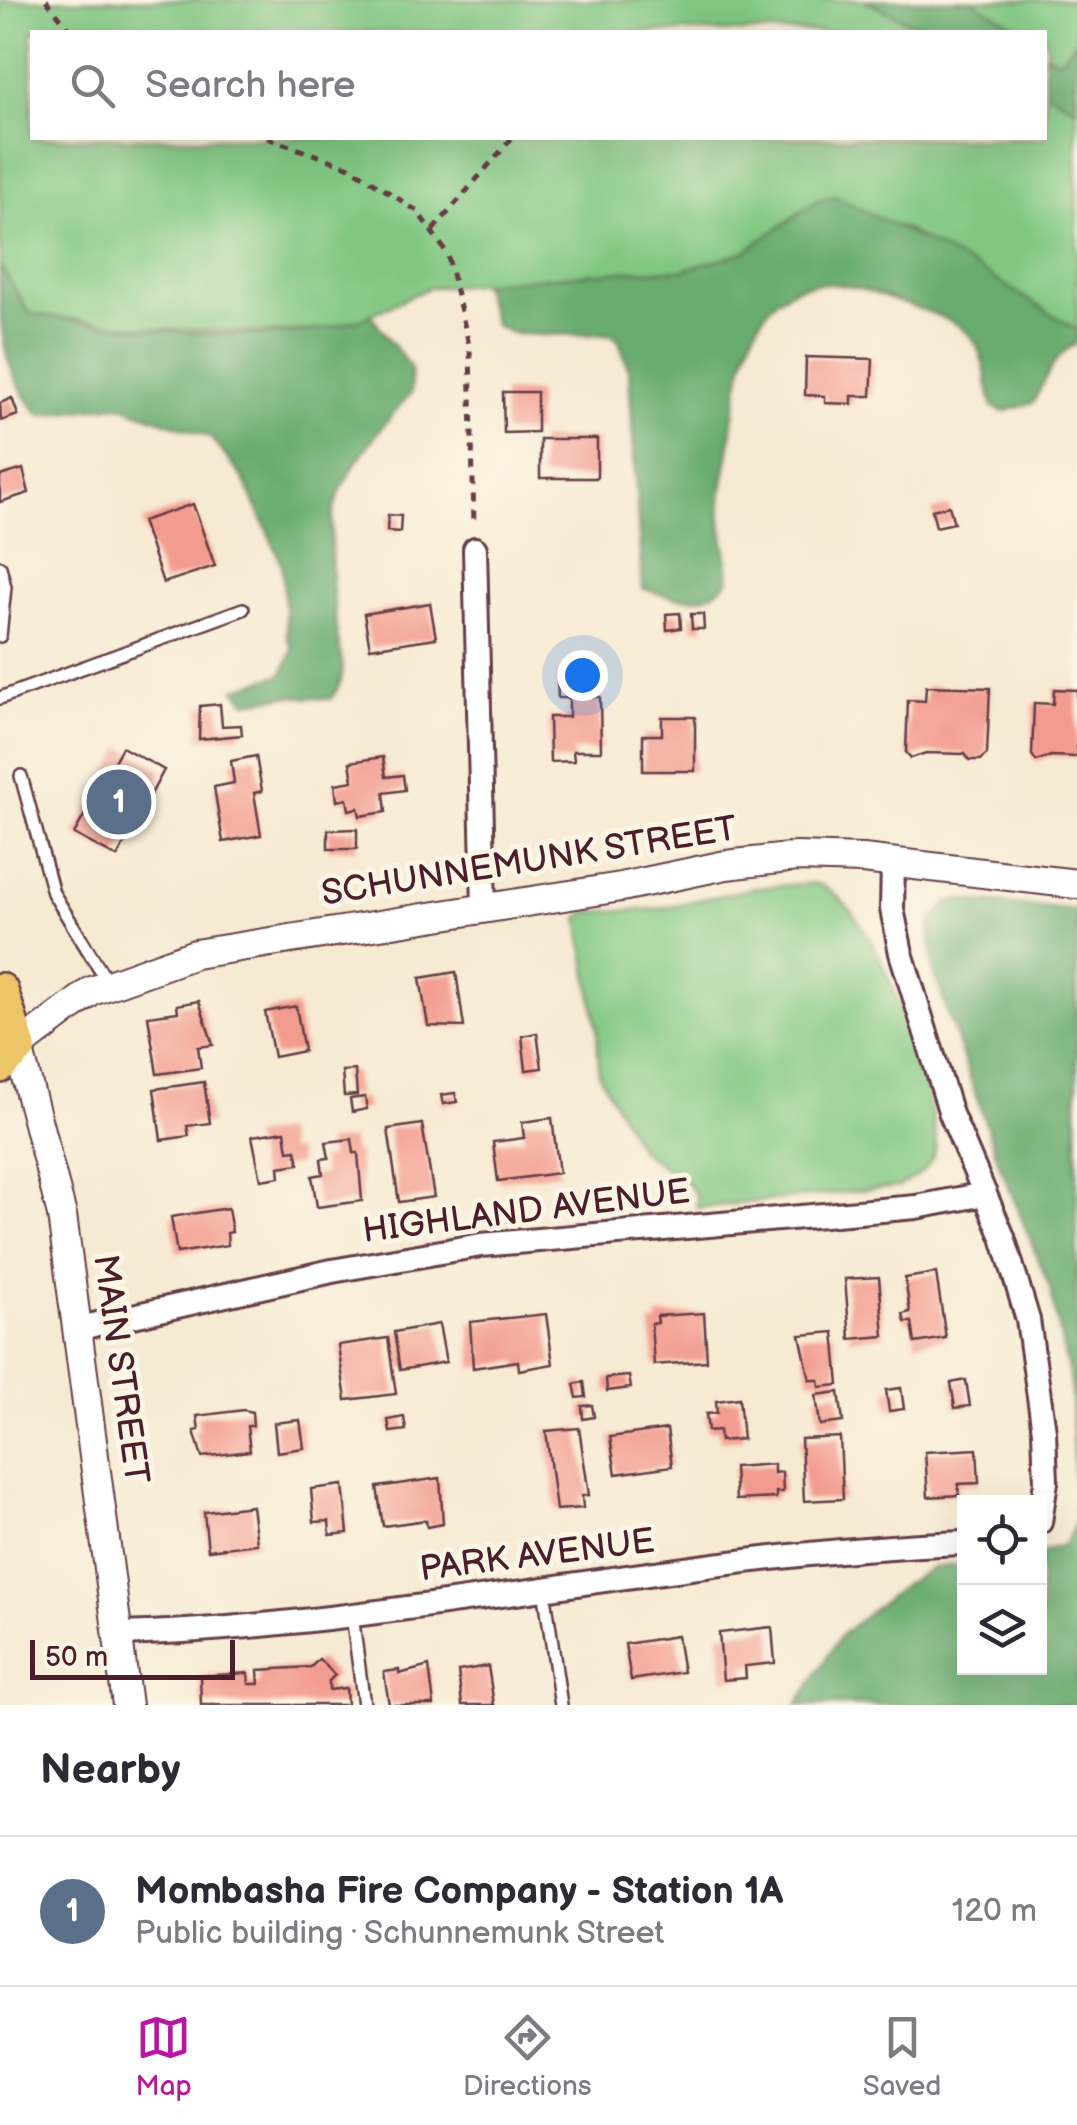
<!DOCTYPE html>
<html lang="en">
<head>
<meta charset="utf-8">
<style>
	body { margin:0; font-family:"Balsamiq Sans",sans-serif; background:#f2f2f3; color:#2b2b33 }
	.controls { position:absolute; right:30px; bottom:30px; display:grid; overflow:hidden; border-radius:0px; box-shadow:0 10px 40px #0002 }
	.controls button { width:90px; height:90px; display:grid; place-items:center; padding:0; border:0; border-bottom:2px solid #e1e1e2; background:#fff; color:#2b2b33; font:50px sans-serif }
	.scale { position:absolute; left:30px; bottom:25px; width:205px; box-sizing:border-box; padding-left:10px; border:5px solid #4a1f2b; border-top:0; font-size:28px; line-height:35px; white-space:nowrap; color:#4a1f2b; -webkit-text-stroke:8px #fcf5e5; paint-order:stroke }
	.you { position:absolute; left:582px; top:675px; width:35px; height:35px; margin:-25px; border:8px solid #fff; border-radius:50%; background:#1a73e8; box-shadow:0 0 0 15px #1a73e833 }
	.badge { display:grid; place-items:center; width:65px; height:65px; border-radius:50%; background:#b5179e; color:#fff; font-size:32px; font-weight:700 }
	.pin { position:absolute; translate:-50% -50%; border:5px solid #fff; box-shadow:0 2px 10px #0006 }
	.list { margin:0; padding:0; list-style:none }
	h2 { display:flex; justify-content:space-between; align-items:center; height:130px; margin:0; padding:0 40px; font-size:42px }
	h2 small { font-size:32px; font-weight:400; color:#7c7c81 }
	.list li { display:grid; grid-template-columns:65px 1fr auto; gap:30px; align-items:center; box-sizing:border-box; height:150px; padding:0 40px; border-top:2px solid #e1e1e2 }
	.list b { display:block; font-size:38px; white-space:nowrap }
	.list p { margin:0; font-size:32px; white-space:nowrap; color:#7c7c81 }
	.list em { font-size:32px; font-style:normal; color:#7c7c81 }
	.icon { flex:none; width:55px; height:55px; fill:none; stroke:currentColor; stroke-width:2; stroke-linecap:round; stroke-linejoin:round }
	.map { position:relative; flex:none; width:1077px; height:1705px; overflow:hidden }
	.search { position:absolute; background:#fff; box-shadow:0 10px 40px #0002; left:30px; right:30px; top:30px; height:110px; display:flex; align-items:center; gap:25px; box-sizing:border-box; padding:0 35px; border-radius:0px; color:#7c7c81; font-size:38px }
	.sheet { height:280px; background:#fff }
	nav { display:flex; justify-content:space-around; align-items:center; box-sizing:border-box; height:140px; border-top:2px solid #e1e1e2; background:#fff; font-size:28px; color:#7c7c81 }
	nav a { display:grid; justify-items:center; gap:5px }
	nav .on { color:#b5179e }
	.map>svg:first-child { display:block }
</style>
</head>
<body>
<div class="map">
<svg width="1077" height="1705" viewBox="0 0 1077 1705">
	<rect width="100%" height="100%" fill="#fcf5e5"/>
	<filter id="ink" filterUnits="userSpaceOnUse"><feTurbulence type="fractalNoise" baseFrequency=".01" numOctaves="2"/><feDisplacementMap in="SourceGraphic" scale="20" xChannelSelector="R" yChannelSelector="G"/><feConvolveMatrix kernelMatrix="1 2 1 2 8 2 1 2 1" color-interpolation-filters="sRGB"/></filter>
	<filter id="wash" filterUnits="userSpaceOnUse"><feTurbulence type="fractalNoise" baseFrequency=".0048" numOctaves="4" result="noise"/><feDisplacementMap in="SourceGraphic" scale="40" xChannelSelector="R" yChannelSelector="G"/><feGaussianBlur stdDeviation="2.25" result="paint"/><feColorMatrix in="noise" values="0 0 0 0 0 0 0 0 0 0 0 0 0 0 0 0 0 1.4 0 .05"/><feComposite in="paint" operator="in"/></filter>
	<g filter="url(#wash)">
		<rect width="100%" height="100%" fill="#f7ead3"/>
		<!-- green -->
		<g fill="#80c782" stroke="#657356" stroke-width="2.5">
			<polygon points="0,0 864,0 931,32 32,32 32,138 1044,138 1045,91 1077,109 1077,330 905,229 818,200 744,252 683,270 624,271 428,288 342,328 270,333 157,329 30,314 0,266"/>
			<polygon points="970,0 1077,0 1077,40 1060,60 1048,59 1044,32 1027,32"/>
			<path d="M 814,883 C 845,890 873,942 886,971 C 898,998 942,1126 935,1150 C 930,1171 915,1177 898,1187 L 696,1208 L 697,1197 L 689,1185 L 640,1150 L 599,1074 L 597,1029 L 579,919 L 586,912 L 657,909 L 755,888 Z"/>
		</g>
		<!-- forest -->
		<g fill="#68ac70" stroke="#59664e" stroke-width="2.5">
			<polygon points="864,0 970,0 1027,32 931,32"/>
			<polygon points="1077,40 1077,109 1045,91 1044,54 1060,60"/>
			<path d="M 836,196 L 979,269 L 1077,330 L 1077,344 C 1054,352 1044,383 1033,403 L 1003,412 L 993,407 C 987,388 986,366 978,348 C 965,317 915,309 887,298 C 761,248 743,337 731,438 C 728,464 718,495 721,521 C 723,542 730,559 728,581 C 707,607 671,599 642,588 L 629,371 L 619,341 L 611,334 L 541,335 L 512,333 L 495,325 L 481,283 L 624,271 L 683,270 L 744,252 L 818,200 Z"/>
			<path d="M 0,266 L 30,314 C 124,328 284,352 371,315 L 411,369 L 411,393 C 385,422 343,471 334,510 C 328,538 333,596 336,627 C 339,655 352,675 330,699 L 288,696 L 247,702 L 235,689 L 282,674 L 293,649 L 287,638 L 282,564 L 244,479 L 210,437 L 118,405 L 40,415 C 0,370 0,328 0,266 Z"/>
			<polygon points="959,900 1077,910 1077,1705 797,1705 841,1635 908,1582 933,1568 964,1564 964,1668 1040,1668 1040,1553 1065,1544 1076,1521 1071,1384 1059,1330 1050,1288 1001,1168 949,1017 933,968 930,924 947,903"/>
		</g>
		<g id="blocks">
			<!-- building -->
			<g fill="#f39b8f">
				<polygon points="806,357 873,359 871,396 852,396 852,404 825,403 825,396 805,395"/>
				<polygon points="503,392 537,392 537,432 504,433"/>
				<polygon points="12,398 18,415 1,421 0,403"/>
				<rect x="540" y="439" width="57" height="39"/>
				<polygon points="23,469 29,493 0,502 0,476"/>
				<polygon points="193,504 215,566 163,583 142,521"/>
				<polygon points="949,506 954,523 936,527 932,510"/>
				<polygon points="388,515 401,516 400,532 387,531"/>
				<polygon points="430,603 436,638 370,648 364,614"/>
				<polygon points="680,613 681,628 667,630 666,614"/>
				<polygon points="691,614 703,614 704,629 692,629"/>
				<polygon points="557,674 592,674 593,697 600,697 601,751 573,751 574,761 550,762 549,717 569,717 569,698 558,698"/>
				<polygon points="926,686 990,688 987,754 980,760 969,760 965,754 926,753 911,758 906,752 908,700 925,701"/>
				<polygon points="1054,689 1077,690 1077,757 1051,756 1036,761 1032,755 1034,703 1053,704"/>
				<polygon points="220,704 222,726 241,725 242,735 199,739 200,706"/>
				<polygon points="662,717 695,717 695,771 643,771 643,735 662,735"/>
				<polygon points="122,747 164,770 117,857 74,834"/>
				<polygon points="256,756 262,791 254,793 261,835 223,842 214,787 234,783 231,761"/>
				<polygon points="383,757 386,777 403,775 405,790 384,793 386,812 360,816 358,808 349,810 347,799 337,801 335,784 353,781 350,762"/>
				<polygon points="357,829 357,849 328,849 328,830"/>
				<polygon points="456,972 464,1027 428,1026 420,978"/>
				<polygon points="199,1001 213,1045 198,1047 201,1068 157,1074 148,1016 178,1012 177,1005"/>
				<polygon points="296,1006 304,1051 274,1057 265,1012"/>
				<polygon points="537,1033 542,1068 526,1070 522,1036"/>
				<polygon points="355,1070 357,1095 344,1096 342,1071"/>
				<polygon points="204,1082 210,1123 187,1126 189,1136 161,1140 154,1089"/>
				<polygon points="455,1093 457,1102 443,1104 441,1095"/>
				<polygon points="365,1097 367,1109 352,1112 350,1099"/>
				<polygon points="552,1118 559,1173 498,1181 493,1142 524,1138 522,1122"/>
				<polygon points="422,1124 434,1197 399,1202 388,1129"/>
				<polygon points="285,1131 288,1151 296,1150 299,1164 279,1167 280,1177 261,1180 252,1136"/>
				<polygon points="352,1139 354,1153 358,1153 362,1201 317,1207 312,1176 323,1174 321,1159 329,1158 326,1142"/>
				<polygon points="228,1208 232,1232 227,1233 228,1245 177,1253 171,1217"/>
				<polygon points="936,1273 946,1338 915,1343 912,1322 905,1322 903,1314 910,1312 905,1278"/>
				<polygon points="879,1277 884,1336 850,1339 845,1279"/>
				<polygon points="704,1313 707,1361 654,1365 651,1324 658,1323 657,1316"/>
				<polygon points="546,1314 553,1364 519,1370 518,1361 473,1368 470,1322"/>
				<polygon points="439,1324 446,1362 400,1370 394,1332"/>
				<polygon points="834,1332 839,1385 820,1387 819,1380 810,1380 800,1335"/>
				<polygon points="388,1338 396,1394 346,1400 338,1345"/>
				<polygon points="629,1376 631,1388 607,1391 606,1378"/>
				<polygon points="966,1380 970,1406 955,1408 951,1383"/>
				<polygon points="584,1382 586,1397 577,1398 574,1384"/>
				<polygon points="901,1388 904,1409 889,1411 886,1390"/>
				<polygon points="839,1392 843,1422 820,1425 816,1395"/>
				<polygon points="739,1398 743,1439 720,1441 719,1430 708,1431 706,1414 717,1413 716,1401"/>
				<polygon points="592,1405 594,1417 583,1419 582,1406"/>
				<polygon points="244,1410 252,1412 253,1426 247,1426 250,1451 202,1457 194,1431 199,1430 197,1416"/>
				<polygon points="404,1417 406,1430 390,1432 388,1420"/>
				<polygon points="300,1420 304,1448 277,1452 274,1423"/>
				<polygon points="579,1428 589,1495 582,1496 583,1508 556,1510 546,1431"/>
				<polygon points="667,1429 672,1466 616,1474 610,1437"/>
				<polygon points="840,1437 843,1499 804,1501 801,1439"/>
				<polygon points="977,1449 979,1483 958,1484 959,1495 928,1497 925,1452"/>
				<polygon points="774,1464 774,1473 782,1472 783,1492 776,1492 776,1498 736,1500 734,1467"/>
				<polygon points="440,1478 443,1524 427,1527 426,1520 383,1526 377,1487"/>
				<polygon points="343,1485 348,1533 330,1535 329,1521 314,1522 311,1489"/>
				<polygon points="252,1506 257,1544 208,1550 204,1512"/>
				<polygon points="772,1627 775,1663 745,1666 746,1678 723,1680 719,1633"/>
				<polygon points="677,1636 683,1672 631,1680 625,1644"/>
				<polygon points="319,1659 335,1675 329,1681 329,1690 346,1688 347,1705 201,1705 200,1676 248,1673 249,1684 259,1684 258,1670 311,1667"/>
				<polygon points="429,1666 434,1705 389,1705 384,1672 399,1670 399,1674"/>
				<polygon points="488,1666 494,1705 462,1705 458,1671"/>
			</g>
		</g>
	</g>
	<g filter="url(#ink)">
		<use href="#blocks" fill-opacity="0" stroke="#643d44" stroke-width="2.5"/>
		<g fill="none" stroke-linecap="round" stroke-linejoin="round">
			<!-- service casing -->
			<g stroke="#643d44" stroke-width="16">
				<g id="service">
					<polyline points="0,567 5,587 0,636"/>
					<polyline points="0,698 243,609"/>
					<polyline points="21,776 53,893 108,983"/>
					<polyline points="544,1589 561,1705"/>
					<polyline points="352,1615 364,1705"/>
				</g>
			</g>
			<!-- minor casing -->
			<g stroke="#643d44" stroke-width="28">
				<g id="minor">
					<polyline points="475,549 484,908"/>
					<polyline points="893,862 892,909 901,953 951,1114 1003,1237 1028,1320 1044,1431 1046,1482 1040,1522"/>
					<polyline points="80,1328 332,1271 481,1245 916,1207 985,1194"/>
					<path d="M 119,1634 C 402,1626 681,1553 964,1543"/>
				</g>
			</g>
			<!-- tertiary casing -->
			<g stroke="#643d44" stroke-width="32">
				<polyline id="tertiary" points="127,1705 62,1215 18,1047 92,991 195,954 621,887 726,865 797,857 863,859 1077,884"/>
			</g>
			<!-- primary casing -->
			<g stroke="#643d44" stroke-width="40">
				<polyline id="primary" points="0,991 18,1047 0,1065"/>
			</g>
			<!-- path -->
			<g stroke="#643d44" stroke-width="5" stroke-dasharray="8 8" stroke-linecap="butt">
				<polyline points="46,0 72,32"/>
				<polyline points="267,138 350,167 417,211 447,253 470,349 474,526"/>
				<polyline points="433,230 512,138"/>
			</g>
			<!-- service -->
			<use href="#service" stroke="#fff" stroke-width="11"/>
			<!-- minor -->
			<use href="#minor" stroke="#fff" stroke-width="22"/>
			<!-- tertiary -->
			<use href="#tertiary" stroke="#fff" stroke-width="28"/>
			<!-- primary -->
			<use href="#primary" stroke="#edc569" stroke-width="35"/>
		</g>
	</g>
	<g text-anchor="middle" stroke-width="10" stroke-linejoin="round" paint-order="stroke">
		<!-- street labels -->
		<g font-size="35" fill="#4a1f2b" stroke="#fcf5e5">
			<text transform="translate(529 860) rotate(-9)" y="12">SCHUNNEMUNK STREET</text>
			<text transform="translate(526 1210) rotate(-7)" y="12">HIGHLAND AVENUE</text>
			<text transform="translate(122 1369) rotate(82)" y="12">MAIN STREET</text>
			<text transform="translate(537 1554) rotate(-7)" y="12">PARK AVENUE</text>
		</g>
	</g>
</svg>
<div class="controls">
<button><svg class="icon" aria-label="locate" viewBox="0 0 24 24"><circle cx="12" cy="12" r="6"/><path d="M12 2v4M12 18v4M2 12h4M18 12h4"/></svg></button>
<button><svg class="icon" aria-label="layers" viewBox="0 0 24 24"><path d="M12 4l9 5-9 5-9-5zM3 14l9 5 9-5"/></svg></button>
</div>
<div class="scale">50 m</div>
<div class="you"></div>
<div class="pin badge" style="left:119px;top:802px;background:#5c6f8a">1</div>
<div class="search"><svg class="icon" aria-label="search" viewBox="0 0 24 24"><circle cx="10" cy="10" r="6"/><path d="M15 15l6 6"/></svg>Search here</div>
</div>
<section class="sheet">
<h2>Nearby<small></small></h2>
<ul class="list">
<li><span class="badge" style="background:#5c6f8a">1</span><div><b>Mombasha Fire Company - Station 1A</b><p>Public building · Schunnemunk Street</p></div><em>120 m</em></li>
</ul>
</section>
<nav>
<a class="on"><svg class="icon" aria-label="map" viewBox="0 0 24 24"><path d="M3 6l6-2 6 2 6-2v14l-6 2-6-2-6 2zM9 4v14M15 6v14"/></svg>Map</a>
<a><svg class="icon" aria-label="directions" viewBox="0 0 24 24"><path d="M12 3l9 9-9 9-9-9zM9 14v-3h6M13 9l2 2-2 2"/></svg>Directions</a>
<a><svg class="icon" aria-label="saved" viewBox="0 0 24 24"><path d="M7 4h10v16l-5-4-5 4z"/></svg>Saved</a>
</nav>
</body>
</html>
